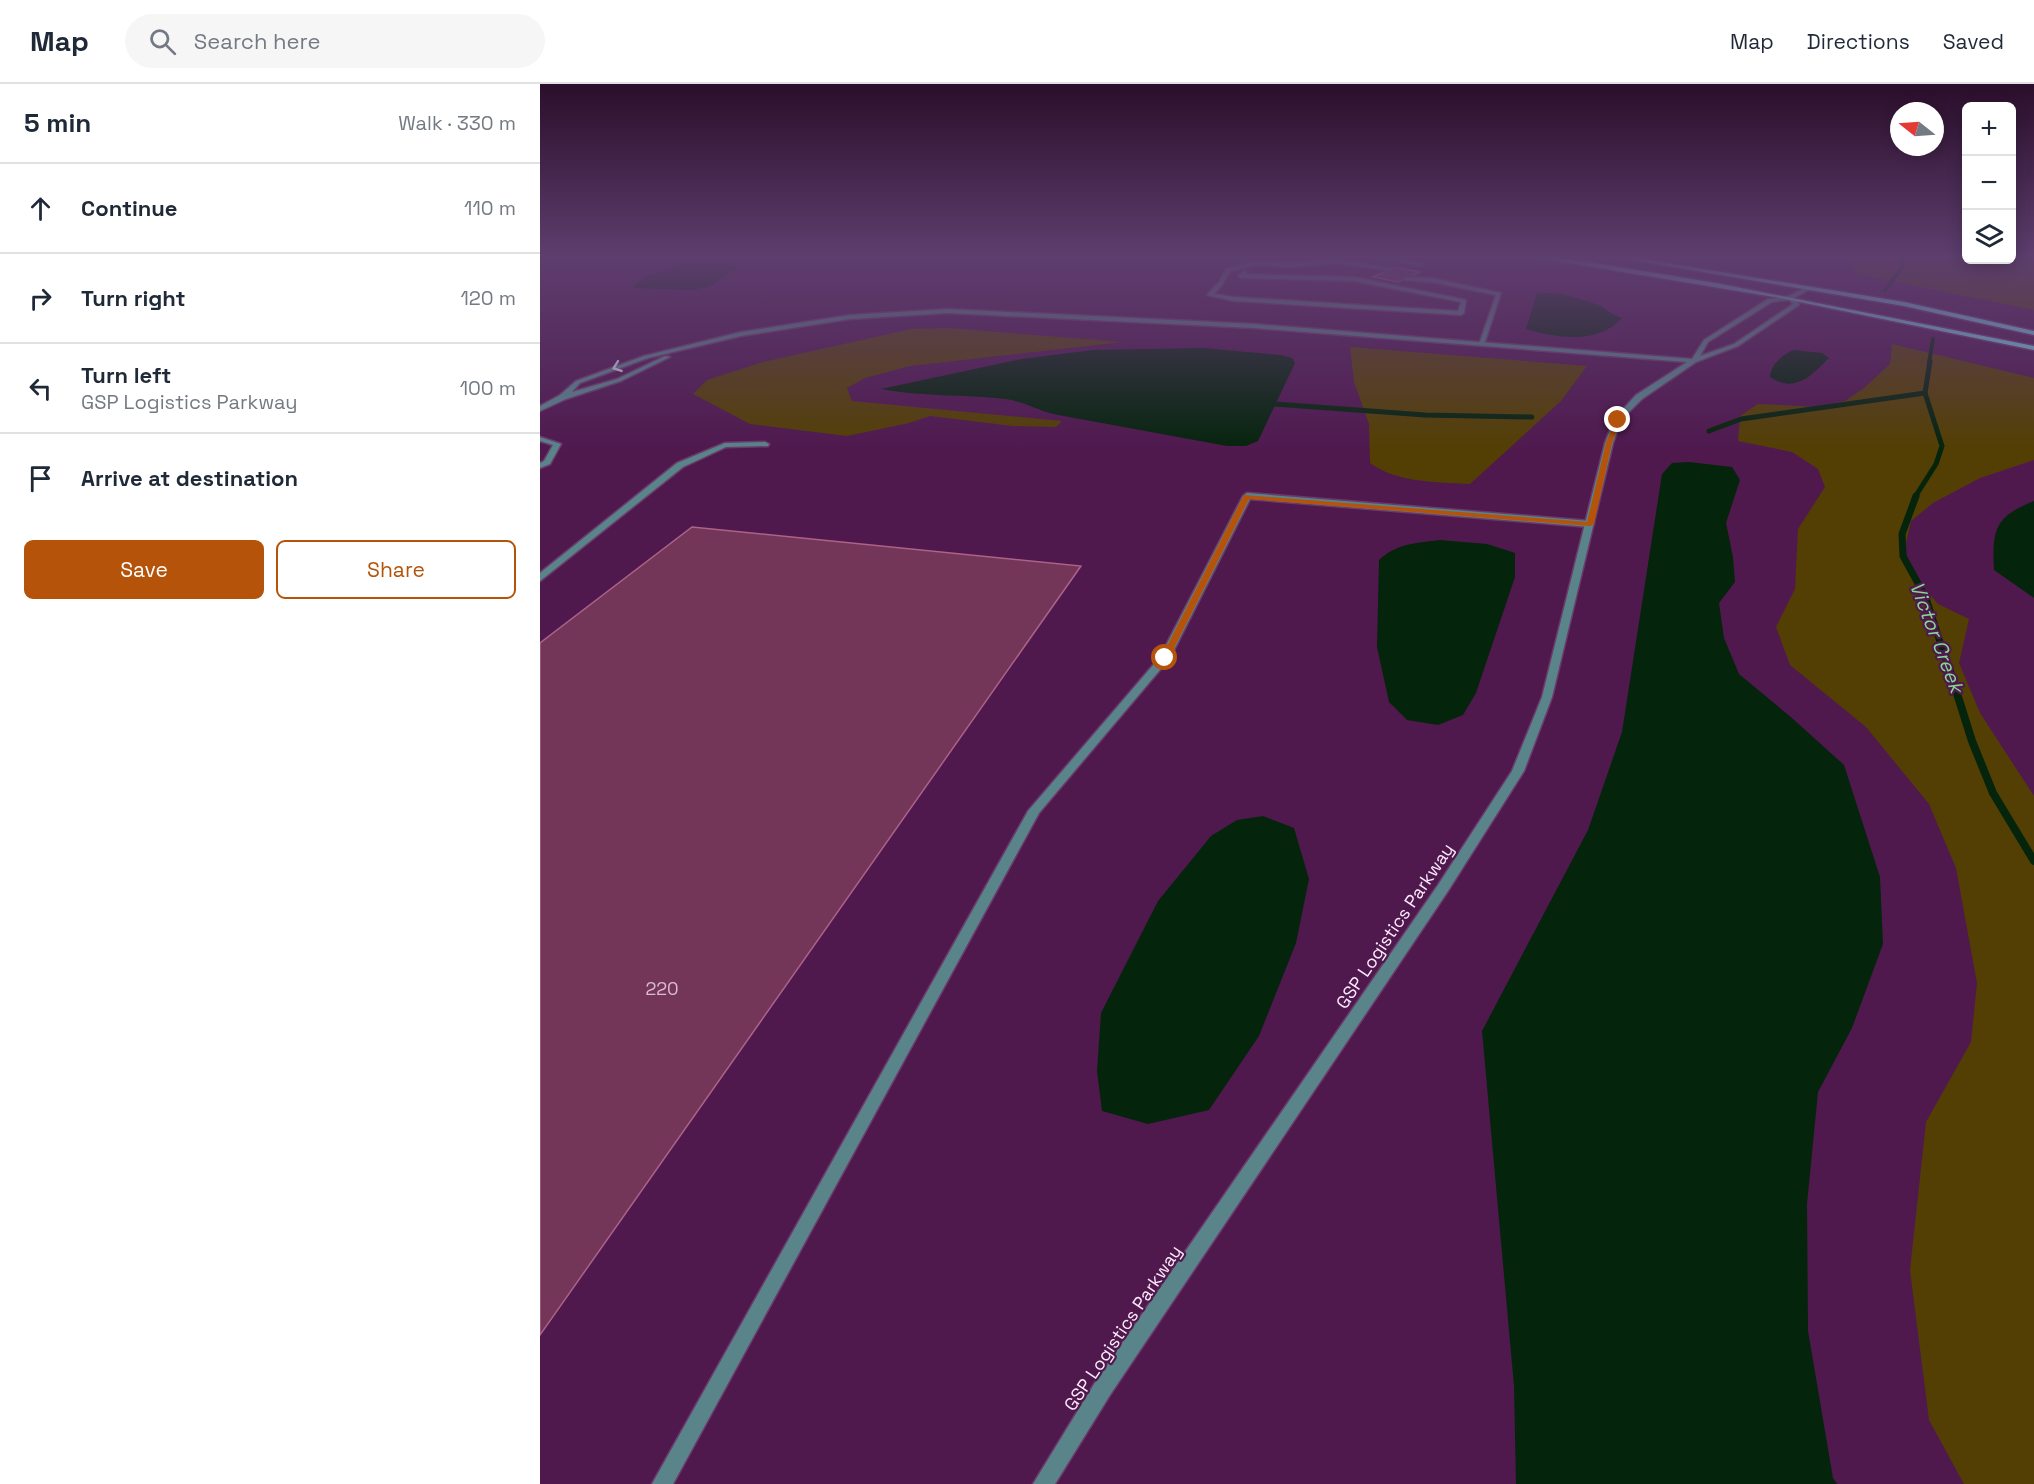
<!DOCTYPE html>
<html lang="en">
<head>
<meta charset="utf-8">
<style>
	body { margin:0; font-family:"Space Grotesk",sans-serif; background:#f6f6f7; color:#1f2937 }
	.controls { position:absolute; right:18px; top:18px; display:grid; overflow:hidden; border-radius:9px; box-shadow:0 3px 15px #0003 }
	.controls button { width:54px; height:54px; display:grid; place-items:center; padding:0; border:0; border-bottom:2px solid #e0e1e3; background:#fff; color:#1f2937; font:30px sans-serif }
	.compass { position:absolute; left:1350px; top:18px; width:54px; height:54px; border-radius:50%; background:#fff; box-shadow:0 3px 15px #0003; rotate:287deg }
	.stop { position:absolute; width:18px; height:18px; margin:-14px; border:4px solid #b45309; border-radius:50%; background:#fff }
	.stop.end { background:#b45309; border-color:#fff; box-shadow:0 2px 6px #0008 }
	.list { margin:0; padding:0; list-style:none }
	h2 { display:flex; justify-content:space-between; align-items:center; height:78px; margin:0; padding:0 24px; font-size:26px }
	h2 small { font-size:20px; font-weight:400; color:#747a83 }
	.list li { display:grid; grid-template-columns:39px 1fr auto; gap:18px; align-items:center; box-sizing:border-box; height:90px; padding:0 24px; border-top:2px solid #e0e1e3 }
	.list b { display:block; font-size:22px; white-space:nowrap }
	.list p { margin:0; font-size:20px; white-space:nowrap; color:#747a83 }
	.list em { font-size:20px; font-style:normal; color:#747a83 }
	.actions { display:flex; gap:12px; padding:18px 24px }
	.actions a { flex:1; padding:14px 0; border:2px solid #b45309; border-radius:9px; text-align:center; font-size:21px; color:#b45309 }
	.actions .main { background:#b45309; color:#fff }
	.icon { flex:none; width:33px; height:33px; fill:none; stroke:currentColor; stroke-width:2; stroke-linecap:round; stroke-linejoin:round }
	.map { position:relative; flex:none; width:1494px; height:1400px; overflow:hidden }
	header { display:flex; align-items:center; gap:36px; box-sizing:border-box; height:84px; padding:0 30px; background:#fff; border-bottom:2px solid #e0e1e3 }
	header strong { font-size:28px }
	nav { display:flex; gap:33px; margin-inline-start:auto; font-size:21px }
	.search { width:420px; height:54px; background:#f6f6f7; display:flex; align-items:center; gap:15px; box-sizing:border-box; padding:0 21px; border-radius:33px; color:#747a83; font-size:22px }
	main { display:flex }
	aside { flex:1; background:#fff }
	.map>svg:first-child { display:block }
</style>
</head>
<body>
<header>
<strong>Map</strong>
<div class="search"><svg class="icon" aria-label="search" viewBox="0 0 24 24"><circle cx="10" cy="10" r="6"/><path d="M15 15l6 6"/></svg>Search here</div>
<nav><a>Map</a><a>Directions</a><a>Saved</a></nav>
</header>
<main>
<aside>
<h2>5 min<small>Walk · 330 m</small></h2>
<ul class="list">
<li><svg class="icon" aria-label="ahead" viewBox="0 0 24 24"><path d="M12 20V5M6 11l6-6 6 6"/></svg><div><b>Continue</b></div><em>110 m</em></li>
<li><svg class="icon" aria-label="right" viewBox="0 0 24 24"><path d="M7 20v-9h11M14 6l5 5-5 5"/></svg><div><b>Turn right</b></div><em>120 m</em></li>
<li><svg class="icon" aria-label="left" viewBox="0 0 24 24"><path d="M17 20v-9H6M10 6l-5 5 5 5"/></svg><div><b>Turn left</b><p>GSP Logistics Parkway</p></div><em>100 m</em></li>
<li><svg class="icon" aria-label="arrive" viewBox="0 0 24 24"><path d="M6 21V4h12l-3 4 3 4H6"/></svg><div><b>Arrive at destination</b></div></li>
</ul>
<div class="actions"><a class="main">Save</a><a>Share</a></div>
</aside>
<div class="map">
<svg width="1494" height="1400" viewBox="0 0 1494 1400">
	<rect width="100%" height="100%" fill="#4f194e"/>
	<!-- green -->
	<g fill="#533f03">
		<polygon points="1309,171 1426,171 1426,176 1472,176 1472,171 1494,174 1494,226 1317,190 1308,174"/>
		<polygon points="408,244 583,258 370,282 325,294 307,304 312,317 522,337 516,343 472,342 390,332 369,339 307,352 210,340 153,310 167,296 223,278 371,245"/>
		<polygon points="1352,260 1494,294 1494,376 1440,394 1393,419 1371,437 1362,477 1398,520 1429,535 1419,579 1440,629 1494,712 1494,1400 1424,1400 1389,1336 1370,1186 1386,1038 1431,958 1437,899 1416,784 1389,720 1326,643 1250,581 1236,543 1255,505 1258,445 1285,403 1278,385 1252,368 1198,357 1200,332 1218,320 1278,323 1305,317 1324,304 1350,280"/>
		<path d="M 810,263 L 1047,282 L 1021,317 L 930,400 C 897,398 857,399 830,379 L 829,340 L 814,298 Z"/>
	</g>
	<!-- water -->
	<g fill="#05240c">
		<polygon points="143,179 193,180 199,182 171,202 152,206 92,204 106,193"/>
		<path d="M 997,209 C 1016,207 1040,214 1058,221 C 1068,225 1069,230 1082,234 C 1058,261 1017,254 986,245 Z"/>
		<path d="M 663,264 L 741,271 L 752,274 L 755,279 L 718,357 L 706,362 L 687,362 L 513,330 C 496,325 482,317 465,315 C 423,310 382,313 341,305 L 482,275 L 553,266 Z"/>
		<path d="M 1254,266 L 1282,269 L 1289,274 C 1272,291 1255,310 1230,293 C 1231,280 1243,270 1254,266 Z"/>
		<polygon points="1149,378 1192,383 1200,396 1186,439 1193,473 1195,498 1179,519 1184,554 1199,590 1252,634 1304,681 1340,793 1343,860 1312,944 1278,1008 1267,1120 1268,1247 1293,1394 1297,1400 976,1400 974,1302 942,947 1048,746 1082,648 1122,390 1132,379"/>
		<path d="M 1494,417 L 1494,514 L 1454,486 C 1452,446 1454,433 1494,417 Z"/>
		<path d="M 900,456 L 947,460 L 975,469 L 975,493 L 936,609 L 923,631 L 898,641 L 867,636 L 849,618 L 837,563 L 839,476 C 857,459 877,459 900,456 Z"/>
		<polygon points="723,732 754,744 769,795 756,859 719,952 669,1026 608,1040 562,1027 557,987 561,929 618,817 671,752 697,736"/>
	</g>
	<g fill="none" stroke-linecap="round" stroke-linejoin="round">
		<!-- stream-far3 -->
		<g stroke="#05240c" stroke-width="4">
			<polyline points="1345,206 1363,183 1363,171"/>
			<polyline points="1389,279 1393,255"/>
		</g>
		<!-- stream-far2 -->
		<g stroke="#05240c" stroke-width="5">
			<polyline points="735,320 885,331 992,333"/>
			<polyline points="1169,347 1201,335 1385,309"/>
			<polyline points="1375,413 1396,380 1402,362 1385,309 1390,277"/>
		</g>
		<!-- stream-far1 -->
		<polyline stroke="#05240c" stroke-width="7" points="1376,412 1362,450 1363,472 1386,514 1408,583"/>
		<!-- stream -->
		<polyline stroke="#05240c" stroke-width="8" points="1408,581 1432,657 1453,709 1494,777"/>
	</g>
	<!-- building -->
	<g fill="#743658" stroke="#ac6289" stroke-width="1.5">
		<polygon points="855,183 880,188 858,198 833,193"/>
		<polygon points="152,443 541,482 0,1251 0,559"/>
	</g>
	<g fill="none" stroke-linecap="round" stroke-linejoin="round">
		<!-- service casing -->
		<g stroke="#6b3a6a" stroke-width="3">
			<g id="service">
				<polygon points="824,171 835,171 885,180 882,182"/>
				<polygon points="798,175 854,185 851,187 798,179 751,183 716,181 690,187 683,200 674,210 694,213 918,227 921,218 814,197 701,194 698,192 704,187 707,189 706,190 814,193 926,216 924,229 921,231 694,217 667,211 679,198 686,185 716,177 751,179"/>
				<polygon points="865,193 892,194 961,209 944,261 939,260 956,211 892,198 863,196"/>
				<polygon points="0,353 21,360 10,380 0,384 0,379 4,377 13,361 0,357"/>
				<polygon points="225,358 229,360 228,362 186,363 143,383 0,497 0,489 137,379 185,359"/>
				<polygon points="707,409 1050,437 1054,440 1050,443 710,415 630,574 499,729 133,1400 112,1400 488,727 620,573 703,412"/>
			</g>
		</g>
		<!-- minor casing -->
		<g stroke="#6b3a6a" stroke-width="3">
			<path id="minor" d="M 1267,203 L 1272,204 L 1254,214 L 1259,219 L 1259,221 L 1198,262 L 1156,278 L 1102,315 L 1081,336 L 1073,359 L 1012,613 L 984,687 L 908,807 L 570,1311 L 515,1400 L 493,1400 L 556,1297 L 898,801 L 972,687 L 1002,613 L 1065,359 L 1074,335 L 1096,311 L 1147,278 L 714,244 L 408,229 L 310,235 L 201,252 L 108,274 L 40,299 L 32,308 L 77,295 L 125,272 L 130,273 L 81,297 L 26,315 L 0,327 L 0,322 L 20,311 L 36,297 L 104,272 L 201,248 L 310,231 L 408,225 L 714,240 L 1152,275 L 1164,256 L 1228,215 L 1249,212 ZM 1249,216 L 1253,220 L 1194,260 L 1160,272 L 1168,258 L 1232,218 Z"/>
		</g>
		<!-- primary casing -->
		<g stroke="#6b3a6a" stroke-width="3">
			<g id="primary">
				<polygon points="981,171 1048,178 1176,199 1494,262 1494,266 1240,214"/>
				<polygon points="1063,171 1077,171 1364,218 1494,247 1494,251 1364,222"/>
			</g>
		</g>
		<!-- service -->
		<use href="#service" fill="#58848a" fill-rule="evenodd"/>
		<!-- minor -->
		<use href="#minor" fill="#58848a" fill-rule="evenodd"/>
		<!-- primary -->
		<use href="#primary" fill="#76d4e2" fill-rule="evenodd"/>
	</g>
	<!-- one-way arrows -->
	<defs><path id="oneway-chevron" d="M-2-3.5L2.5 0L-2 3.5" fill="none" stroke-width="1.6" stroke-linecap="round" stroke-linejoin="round" transform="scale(1.5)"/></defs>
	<use stroke="#d4d0e0" href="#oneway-chevron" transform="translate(77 283) rotate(160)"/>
	<!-- sky -->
	<linearGradient id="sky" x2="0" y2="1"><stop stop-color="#2b0e2b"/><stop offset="0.47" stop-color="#5d3e6e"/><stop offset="1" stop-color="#5d3e6e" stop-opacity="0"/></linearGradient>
	<rect width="1494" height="367" fill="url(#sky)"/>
	<!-- route -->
	<polygon fill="#b45309" points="1078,334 1081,336 1072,359 1054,440 1050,442 709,415 629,574 625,576 621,574 704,411 1047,438 1066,359 1075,336"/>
	<g text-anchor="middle" stroke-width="4.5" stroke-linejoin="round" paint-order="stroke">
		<!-- street labels -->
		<g font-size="18" fill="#fde9fc" stroke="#4f194e">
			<text transform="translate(855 842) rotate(-56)" y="6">GSP Logistics Parkway</text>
			<text transform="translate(583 1244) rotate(-56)" y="6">GSP Logistics Parkway</text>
		</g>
		<!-- near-number labels -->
		<g font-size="18" fill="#dbbcd3">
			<text x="122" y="911">220</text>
		</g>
		<!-- water labels -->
		<g font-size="20" font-style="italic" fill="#85d791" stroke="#4f194e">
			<text transform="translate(1397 553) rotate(69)" y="7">Victor Creek</text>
		</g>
	</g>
</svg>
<div class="controls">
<button>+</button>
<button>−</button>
<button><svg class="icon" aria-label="layers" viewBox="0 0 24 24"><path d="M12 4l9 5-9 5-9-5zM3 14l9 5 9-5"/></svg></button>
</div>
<svg class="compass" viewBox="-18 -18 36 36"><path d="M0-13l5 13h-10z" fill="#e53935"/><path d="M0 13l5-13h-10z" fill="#747a83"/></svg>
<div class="stop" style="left:625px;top:574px"></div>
<div class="stop end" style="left:1078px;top:336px"></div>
</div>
</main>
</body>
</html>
